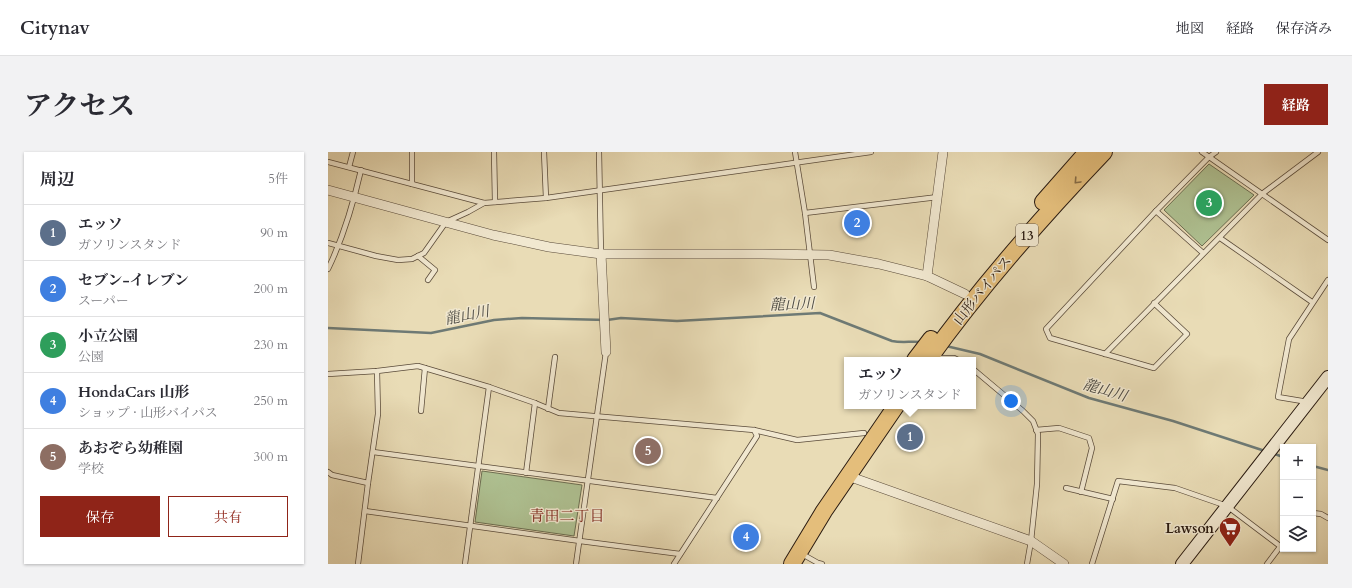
<!DOCTYPE html>
<html lang="ja">
<head>
<meta charset="utf-8">
<style>
	body { margin:0; font-family:Cardo,"Noto Serif JP",serif; background:#f2f2f3; color:#2b2b33 }
	.controls { position:absolute; right:12px; bottom:12px; display:grid; overflow:hidden; border-radius:0px; box-shadow:0 1px 3px #0004 }
	.controls button { width:36px; height:36px; display:grid; place-items:center; padding:0; border:0; border-bottom:1px solid #e1e1e2; background:#fff; color:#2b2b33; font:20px sans-serif }
	.you { position:absolute; left:683px; top:249px; width:14px; height:14px; margin:-10px; border:3px solid #fff; border-radius:50%; background:#1a73e8; box-shadow:0 0 0 6px #1a73e833 }
	.badge { display:grid; place-items:center; width:26px; height:26px; border-radius:50%; background:#8f2418; color:#fff; font-size:13px; font-weight:700 }
	.pin { position:absolute; translate:-50% -50%; border:2px solid #fff; box-shadow:0 1px 4px #0006 }
	.popup { position:absolute; left:516px; top:205px; width:132px; height:52px; box-sizing:border-box; display:grid; place-content:center; border-radius:0px; background:#fff; filter:drop-shadow(0 1px 3px #0005); font-size:13px; white-space:nowrap; color:#7c7c81 }
	.popup b { font-size:15px; color:#2b2b33 }
	.popup::after { content:''; position:absolute; left:50%; top:100%; margin-left:-8px; border:8px solid transparent; border-top-color:#fff }
	.list { margin:0; padding:0; list-style:none }
	h2 { display:flex; justify-content:space-between; align-items:center; height:52px; margin:0; padding:0 16px; font-size:17px }
	h2 small { font-size:13px; font-weight:400; color:#7c7c81 }
	.list li { display:grid; grid-template-columns:26px 1fr auto; gap:12px; align-items:center; box-sizing:border-box; height:56px; padding:0 16px; border-top:1px solid #e1e1e2 }
	.list b { display:block; font-size:15px; white-space:nowrap }
	.list p { margin:0; font-size:13px; white-space:nowrap; color:#7c7c81 }
	.list em { font-size:13px; font-style:normal; color:#7c7c81 }
	.actions { display:flex; gap:8px; padding:12px 16px }
	.actions a { flex:1; padding:9px 0; border:1px solid #8f2418; border-radius:0px; text-align:center; font-size:14px; color:#8f2418 }
	.actions .main { background:#8f2418; color:#fff }
	.icon { flex:none; width:22px; height:22px; fill:none; stroke:currentColor; stroke-width:2; stroke-linecap:round; stroke-linejoin:round }
	.map { position:relative; flex:none; width:1000px; height:412px; overflow:hidden; border-radius:0px }
	header { display:flex; align-items:center; gap:24px; box-sizing:border-box; height:56px; padding:0 20px; background:#fff; border-bottom:1px solid #e1e1e2 }
	header strong { font-size:19px }
	nav { display:flex; gap:22px; margin-inline-start:auto; font-size:14px }
	.intro { display:flex; align-items:center; justify-content:space-between; box-sizing:border-box; height:96px; padding:0 24px }
	h1 { margin:0; font-size:28px }
	.button { padding:10px 18px; border-radius:0px; background:#8f2418; color:#fff; font-size:14px; font-weight:700 }
	main { display:flex; gap:24px; padding:0 24px }
	aside { flex:1; background:#fff; border-radius:0px; box-shadow:0 1px 3px #0004 }
	.map>svg:first-child { display:block }
</style>
</head>
<body>
<header>
<strong>Citynav</strong>
<nav><a>地図</a><a>経路</a><a>保存済み</a></nav>
</header>
<div class="intro"><h1>アクセス</h1><a class="button">経路</a></div>
<main>
<aside>
<h2>周辺<small>5件</small></h2>
<ul class="list">
<li><span class="badge" style="background:#5c6f8a">1</span><div><b>エッソ</b><p>ガソリンスタンド</p></div><em>90 m</em></li>
<li><span class="badge" style="background:#3f7fe0">2</span><div><b>セブン-イレブン</b><p>スーパー</p></div><em>200 m</em></li>
<li><span class="badge" style="background:#2e9e5b">3</span><div><b>小立公園</b><p>公園</p></div><em>230 m</em></li>
<li><span class="badge" style="background:#3f7fe0">4</span><div><b>HondaCars 山形</b><p>ショップ · 山形バイパス</p></div><em>250 m</em></li>
<li><span class="badge" style="background:#8d6e63">5</span><div><b>あおぞら幼稚園</b><p>学校</p></div><em>300 m</em></li>
</ul>
<div class="actions"><a class="main">保存</a><a>共有</a></div>
</aside>
<div class="map">
<svg width="1000" height="412" viewBox="0 0 1000 412">
	<rect width="100%" height="100%" fill="#e9dcb6"/>
	<filter id="stains"><feTurbulence type="fractalNoise" baseFrequency=".005" numOctaves="4"/><feColorMatrix values="0 0 0 0 .2 0 0 0 0 .09 0 0 0 0 .02 0 0 0 .5 -.17"/></filter>
	<radialGradient id="worn" r=".72"><stop offset=".6" stop-color="#630" stop-opacity="0"/><stop offset="1" stop-color="#630" stop-opacity=".3"/></radialGradient>
	<!-- green -->
	<g fill="#afc293" stroke="#6c6e52">
		<polygon points="881,12 926,43 874,94 836,58"/>
		<polygon points="154,319 254,333 246,384 147,370"/>
	</g>
	<g fill="none" stroke-linecap="round" stroke-linejoin="round">
		<!-- stream -->
		<g stroke="#6e7a75" stroke-width="2.5">
			<path d="M 0,176 L 103,181 L 166,168 L 194,166 L 279,168 L 293,166 L 349,169 L 492,161 L 564,189 C 574,191 583,189 593,190"/>
			<polyline points="618,194 652,202 761,246 845,269 937,299"/>
			<polyline points="944,301 955,305"/>
			<polyline points="985,314 1000,318"/>
		</g>
		<!-- lane casing -->
		<g stroke="#5a4b3a" stroke-width="6">
			<g id="lane">
				<polyline points="84,0 84,32"/>
				<polyline points="166,0 167,50"/>
				<polyline points="216,0 218,46"/>
				<polyline points="271,0 273,102"/>
				<polyline points="467,0 477,61 486,135"/>
				<polyline points="874,0 1000,88"/>
				<polyline points="0,10 156,51"/>
				<polyline points="21,15 25,0"/>
				<polyline points="828,59 875,101"/>
				<polyline points="477,61 610,45"/>
				<polyline points="892,86 984,150"/>
				<polyline points="0,91 48,104 70,108 84,107 96,101 118,70 140,60 156,51 218,46 543,0"/>
				<polyline points="90,104 107,118 100,128"/>
				<path d="M 0,117 C 15,86 25,53 33,18"/>
				<polyline points="826,151 859,182 826,216 722,186 718,177 828,59 881,5 888,0"/>
				<polyline points="777,202 934,42 990,0"/>
				<polyline points="605,206 626,206 630,208"/>
				<polyline points="645,217 695,259 705,269 710,282 709,332 703,389 699,412"/>
				<polyline points="0,222 49,219 90,214 161,235 207,251 231,261 426,278 469,288 536,281"/>
				<polyline points="980,250 950,245 961,187 1000,128"/>
				<polyline points="220,257 227,205"/>
				<polyline points="93,259 97,216"/>
				<polyline points="708,278 731,276 761,286 764,296 753,340"/>
				<polyline points="45,300 389,346"/>
				<polyline points="0,320 4,323 40,331 50,262 49,219"/>
				<polyline points="198,321 207,251"/>
				<polyline points="738,336 785,347"/>
				<polyline points="37,359 252,389 352,402"/>
				<polyline points="985,361 993,362 1000,366"/>
				<polyline points="474,402 490,411 494,412"/>
				<polyline points="30,412 40,331"/>
				<polyline points="137,412 161,235"/>
				<polyline points="248,412 278,200"/>
				<polyline points="346,412 429,284 426,278"/>
				<polyline points="764,412 790,329 847,336 899,354 952,394"/>
				<polyline points="939,412 955,391"/>
			</g>
		</g>
		<!-- street casing -->
		<g stroke="#5a4b3a" stroke-width="10">
			<g id="street">
				<polyline points="0,38 165,83 221,95 273,102 429,102 501,103 551,112 599,124 637,142"/>
				<polyline points="273,102 278,200"/>
				<polyline points="599,124 615,0"/>
				<polyline points="520,324 703,389 736,412"/>
			</g>
		</g>
		<!-- secondary casing -->
		<g stroke="#2a1b11" stroke-width="14">
			<polyline id="secondary" points="854,412 1000,225"/>
		</g>
		<!-- highway casing -->
		<g stroke="#2a1b11" stroke-width="18">
			<g id="highway">
				<polyline points="715,50 759,0"/>
				<polyline points="587,208 603,187"/>
				<path d="M 600,208 C 653,134 713,66 776,0"/>
				<polyline points="464,412 496,359 568,254"/>
			</g>
		</g>
		<!-- lane -->
		<use href="#lane" stroke="#f1e8d0" stroke-width="4.5"/>
		<!-- street -->
		<use href="#street" stroke="#f1e8d0" stroke-width="9"/>
		<!-- secondary -->
		<use href="#secondary" stroke="#f1e8d0" stroke-width="12"/>
		<!-- highway -->
		<use href="#highway" stroke="#e4be7b" stroke-width="16"/>
	</g>
	<!-- one-way arrows -->
	<defs><path id="oneway-chevron" d="M-2-3.5L2.5 0L-2 3.5" fill="none" stroke-width="1.6" stroke-linecap="round" stroke-linejoin="round"/></defs>
	<use stroke="#876c46" href="#oneway-chevron" transform="translate(749 29) rotate(133)"/>
	<!-- icons -->
	<defs>
		<g id="supermarket-pin" transform="scale(1.15)"><path d="M0 17L-7.5 6A9.5 9.5 0 1 1 7.5 6Z" fill="#8f2418" stroke="#f1e8d0"/><path d="M-6-5.5h2.5l.6 2H6L4.5 2H-2.5L-4.4-4H-6ZM-1.5 3.2a1.3 1.3 0 1 0 .1 0ZM3 3.2a1.3 1.3 0 1 0 .1 0Z" fill="#fff"/></g>
	</defs>
	<g fill-rule="evenodd">
		<use href="#supermarket-pin" x="902" y="376"/>
	</g>
	<g text-anchor="middle" stroke-width="3" stroke-linejoin="round" paint-order="stroke">
		<!-- shield labels -->
		<rect fill="#f1e8d0" stroke="#66584a" stroke-width="1" x="688" y="72" width="22" height="22" rx="3"/>
		<g font-size="13" font-weight="bold" fill="#2a1b11">
			<text x="699" y="88">13</text>
		</g>
		<!-- street labels -->
		<g font-size="14" fill="#2a1b11" stroke="#f1e8d0">
			<text transform="translate(654 138) rotate(-51)" y="5">山形バイパス</text>
		</g>
		<!-- poi labels -->
		<g font-size="14" font-weight="bold" fill="#2a1b11" stroke="#f1e8d0" text-anchor="end">
			<text x="886" y="381">Lawson</text>
		</g>
		<!-- water labels -->
		<g font-size="15" font-style="italic" fill="#4c4a43" stroke="#f1e8d0">
			<text transform="translate(464 152) rotate(-2)" y="5">龍山川</text>
			<text transform="translate(139 163) rotate(-11)" y="5">龍山川</text>
			<text transform="translate(777 238) rotate(17)" y="5">龍山川</text>
		</g>
		<!-- neighbourhood labels -->
		<g font-size="15" fill="#7a1f14" stroke="#f1e8d0">
			<text x="239" y="369">青田二丁目</text>
		</g>
	</g>
	<rect width="100%" height="100%" filter="url(#stains)"/>
	<rect width="100%" height="100%" fill="url(#worn)"/>
</svg>
<div class="controls">
<button>+</button>
<button>−</button>
<button><svg class="icon" aria-label="layers" viewBox="0 0 24 24"><path d="M12 4l9 5-9 5-9-5zM3 14l9 5 9-5"/></svg></button>
</div>
<div class="you"></div>
<div class="pin badge" style="left:582px;top:285px;background:#5c6f8a">1</div>
<div class="popup"><b>エッソ</b>ガソリンスタンド</div>
<div class="pin badge" style="left:529px;top:71px;background:#3f7fe0">2</div>
<div class="pin badge" style="left:881px;top:51px;background:#2e9e5b">3</div>
<div class="pin badge" style="left:418px;top:385px;background:#3f7fe0">4</div>
<div class="pin badge" style="left:320px;top:299px;background:#8d6e63">5</div>
</div>
</main>
</body>
</html>
